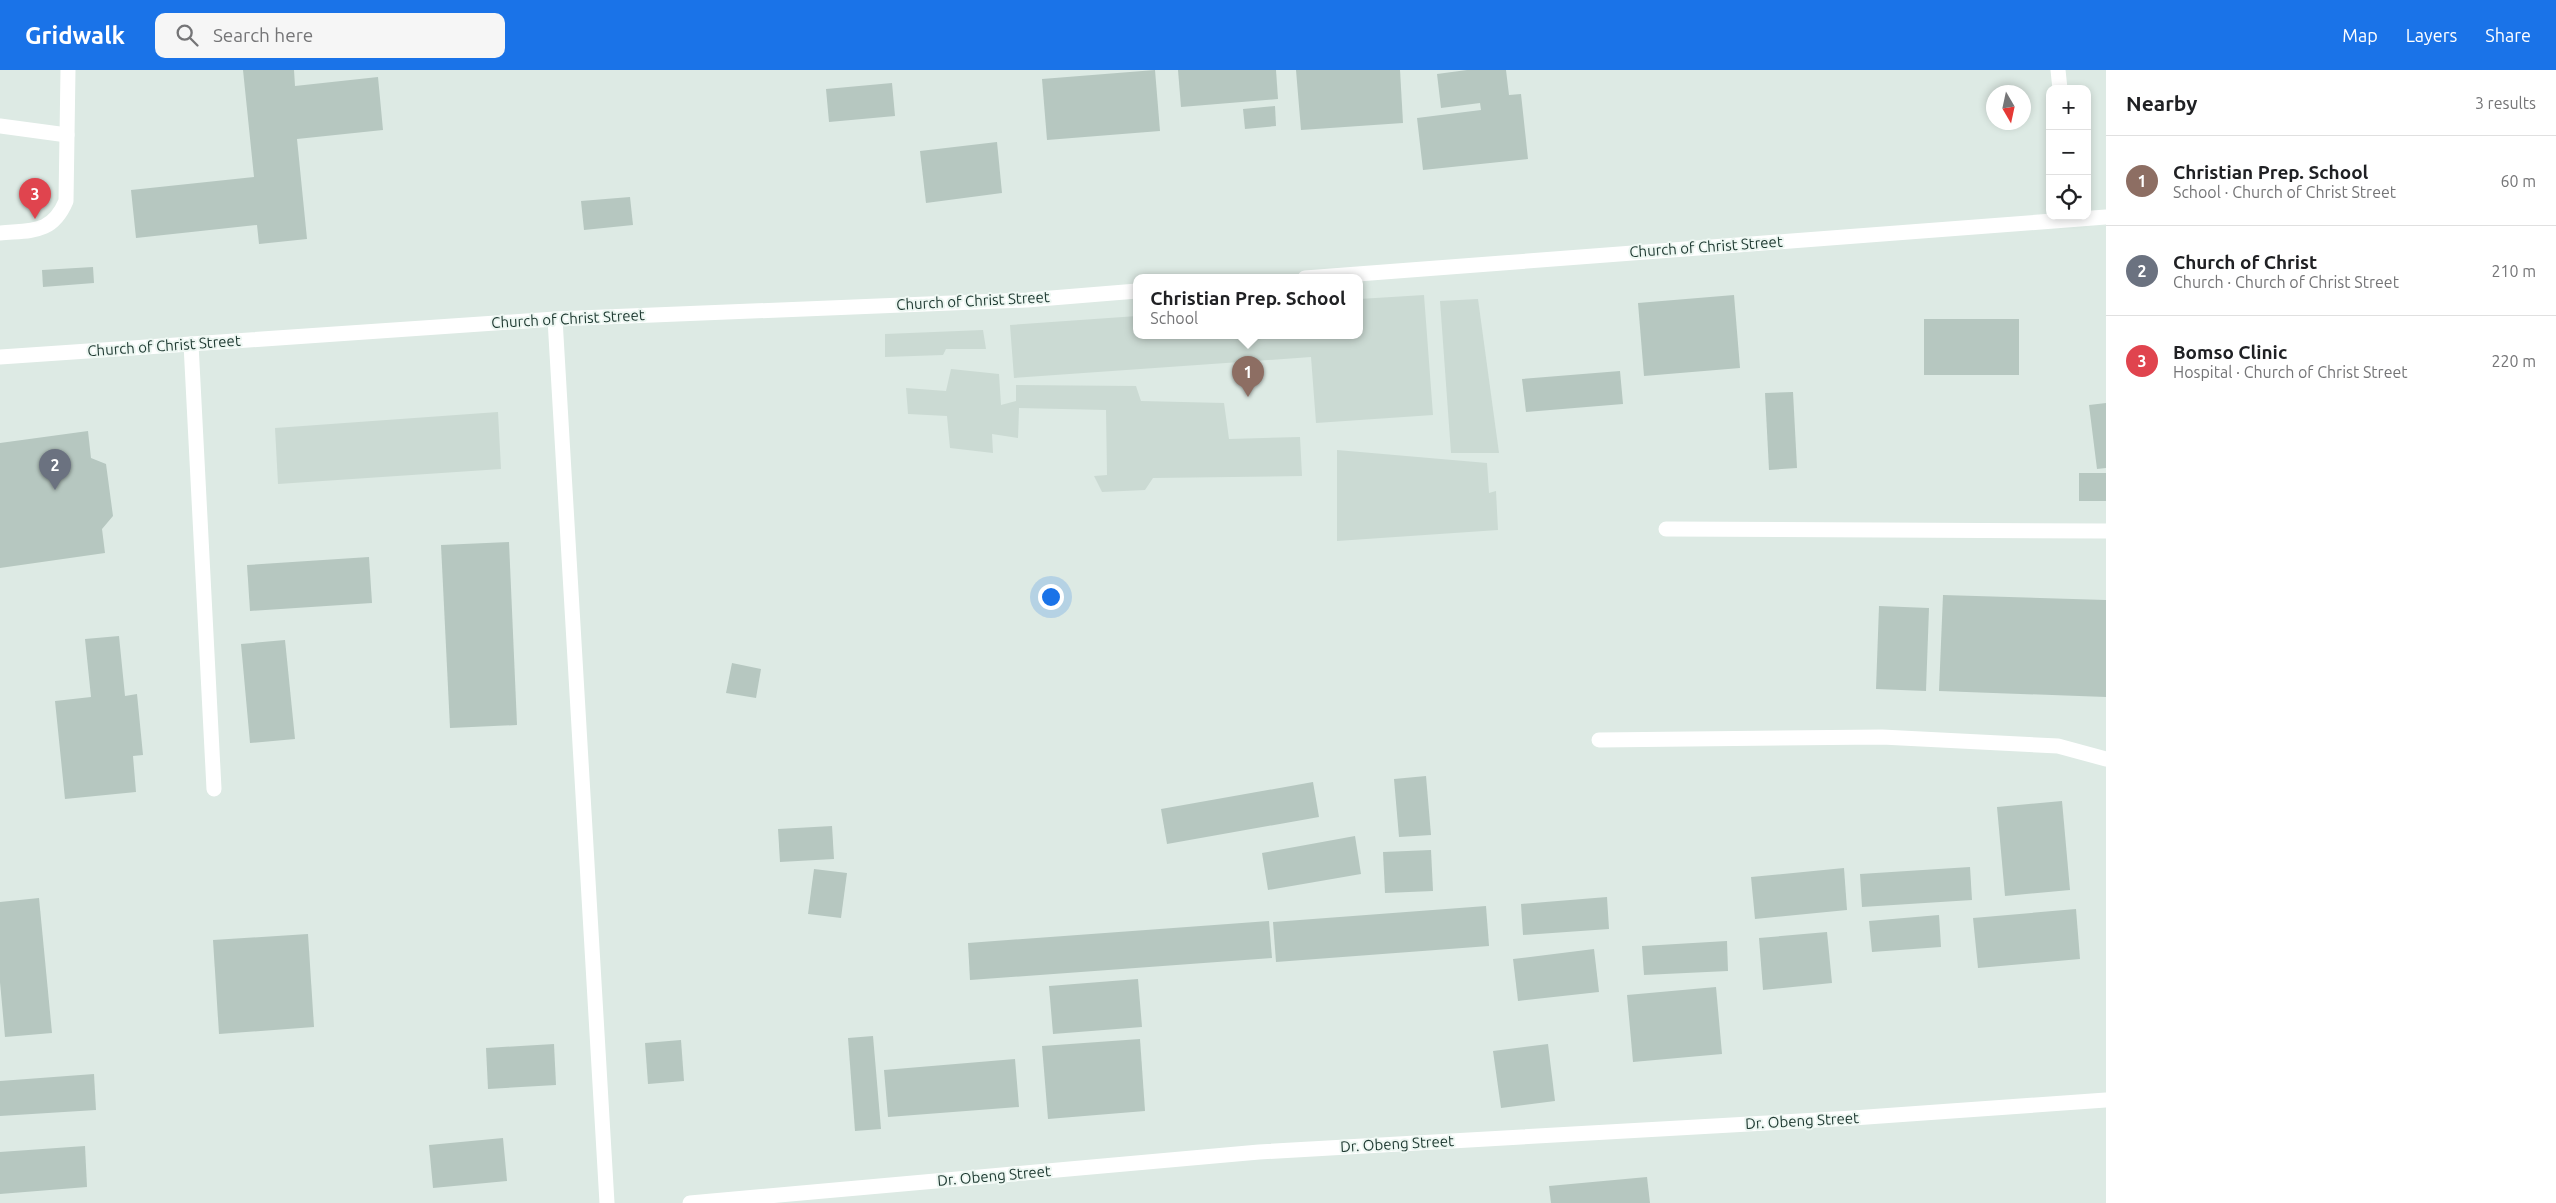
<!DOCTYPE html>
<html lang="en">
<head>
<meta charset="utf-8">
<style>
	body { margin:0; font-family:Ubuntu,sans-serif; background:#f6f6f6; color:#202124 }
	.controls { position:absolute; right:15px; top:15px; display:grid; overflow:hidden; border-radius:10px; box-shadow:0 2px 8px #0003 }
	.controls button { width:45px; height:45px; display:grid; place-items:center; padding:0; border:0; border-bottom:1px solid #e0e0e0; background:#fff; color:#202124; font:25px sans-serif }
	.compass { position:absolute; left:1986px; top:15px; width:45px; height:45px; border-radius:50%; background:#fff; box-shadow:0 2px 8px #0003; rotate:171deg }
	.you { position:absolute; left:1050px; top:526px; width:18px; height:18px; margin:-12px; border:4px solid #fff; border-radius:50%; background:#1a73e8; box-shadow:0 0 0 8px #1a73e833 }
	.badge { display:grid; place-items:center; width:32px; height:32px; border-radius:50%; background:#1a73e8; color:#fff; font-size:16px; font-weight:700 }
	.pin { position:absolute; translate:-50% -41px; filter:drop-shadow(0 1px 2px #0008) }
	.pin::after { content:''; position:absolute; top:26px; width:18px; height:15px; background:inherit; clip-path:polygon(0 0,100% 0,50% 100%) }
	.popup { position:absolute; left:1133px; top:204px; width:230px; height:65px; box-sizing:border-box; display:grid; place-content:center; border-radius:10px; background:#fff; filter:drop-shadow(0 1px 4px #0005); font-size:16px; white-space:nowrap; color:#757577 }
	.popup b { font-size:19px; color:#202124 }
	.popup::after { content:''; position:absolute; left:50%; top:100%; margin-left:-10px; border:10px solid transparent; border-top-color:#fff }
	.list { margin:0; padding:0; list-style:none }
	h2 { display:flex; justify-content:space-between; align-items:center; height:65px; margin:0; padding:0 20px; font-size:21px }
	h2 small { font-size:16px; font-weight:400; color:#757577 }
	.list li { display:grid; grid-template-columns:32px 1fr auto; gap:15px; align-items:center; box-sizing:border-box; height:90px; padding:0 20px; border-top:1px solid #e0e0e0 }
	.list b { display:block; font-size:19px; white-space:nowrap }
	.list p { margin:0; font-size:16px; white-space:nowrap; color:#757577 }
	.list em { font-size:16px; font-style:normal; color:#757577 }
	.icon { flex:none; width:28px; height:28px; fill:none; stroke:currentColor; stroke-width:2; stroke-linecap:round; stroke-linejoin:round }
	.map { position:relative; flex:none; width:2106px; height:1133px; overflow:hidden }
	header { display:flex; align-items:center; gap:30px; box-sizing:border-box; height:70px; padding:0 25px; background:#1a73e8; color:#fff }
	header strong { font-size:24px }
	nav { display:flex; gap:28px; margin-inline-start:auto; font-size:18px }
	.search { width:350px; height:45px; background:#f6f6f6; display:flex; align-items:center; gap:12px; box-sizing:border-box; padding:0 18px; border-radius:10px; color:#757577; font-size:19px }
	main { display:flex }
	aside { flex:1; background:#fff }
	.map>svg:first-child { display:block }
</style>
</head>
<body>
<header>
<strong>Gridwalk</strong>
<div class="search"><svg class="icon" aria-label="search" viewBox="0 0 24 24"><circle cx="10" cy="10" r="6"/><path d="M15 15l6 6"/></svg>Search here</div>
<nav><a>Map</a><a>Layers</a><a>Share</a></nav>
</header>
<main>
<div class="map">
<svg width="2106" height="1133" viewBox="0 0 2106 1133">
	<rect width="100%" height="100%" fill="#ddeae4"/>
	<!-- built -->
	<g fill="#cbdad3">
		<polygon points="1424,225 1433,345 1316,353 1311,287 1014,308 1010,255 1137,246 1137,266 1359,266 1359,229"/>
		<polygon points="1478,229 1499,383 1451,383 1440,231"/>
		<polygon points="983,260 986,279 946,279 943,285 885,287 885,264"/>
		<polygon points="951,299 999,304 1001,335 1016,331 1016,315 1136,316 1141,331 1224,333 1229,369 1300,367 1302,406 1153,408 1145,420 1102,422 1094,406 1107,405 1106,340 1019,338 1018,368 992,364 993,383 950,378 947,346 908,344 906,318 946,321"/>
		<polygon points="498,342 501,399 278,414 275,358"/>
		<polygon points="1337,380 1487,393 1489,423 1496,421 1498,460 1337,471"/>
	</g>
	<!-- building -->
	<g fill="#b6c7c0">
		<polygon points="243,0 294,0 295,16 378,7 383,60 297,69 307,169 259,174 257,155 136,168 131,120 254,107"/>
		<polygon points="1155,0 1160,61 1047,70 1042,9"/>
		<polygon points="1178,0 1276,0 1278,29 1181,37"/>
		<polygon points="1296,0 1400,0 1403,53 1301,60"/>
		<polygon points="1467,0 1506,0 1509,25 1521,24 1528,89 1423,100 1417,48 1481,40 1480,33 1441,38 1437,4"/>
		<polygon points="892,13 895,46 829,52 826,19"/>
		<polygon points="1275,36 1276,56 1245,59 1243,39"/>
		<polygon points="997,72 1002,123 926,133 920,81"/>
		<polygon points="630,127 633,155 584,160 581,131"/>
		<polygon points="93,197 94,213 43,217 42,200"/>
		<polygon points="1734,225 1740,298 1644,306 1638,233"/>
		<rect x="1924" y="249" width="95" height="56"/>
		<polygon points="1620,301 1623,334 1526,342 1522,309"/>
		<polygon points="1793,322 1797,398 1769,400 1765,323"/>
		<polygon points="2106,333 2106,398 2097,399 2089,335"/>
		<polygon points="88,361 91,388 106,394 113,446 102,459 105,483 0,498 0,373"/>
		<rect x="2079" y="403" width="27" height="28"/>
		<polygon points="509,472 517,655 450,658 441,475"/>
		<polygon points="369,487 372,533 250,541 247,495"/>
		<polygon points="1943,525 2106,530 2106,627 1939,621"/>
		<polygon points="1879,536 1929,538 1926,621 1876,619"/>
		<polygon points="119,566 125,626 137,624 143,685 133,686 136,722 65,729 55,631 91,627 85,569"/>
		<polygon points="285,570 295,669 250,673 241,574"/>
		<polygon points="732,593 761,599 756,628 726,623"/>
		<polygon points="1426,706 1431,765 1399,767 1394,709"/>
		<polygon points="1313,712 1319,747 1167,774 1161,739"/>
		<polygon points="2062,731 2070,820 2005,826 1997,737"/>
		<polygon points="832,756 834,789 780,792 778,759"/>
		<polygon points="1355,766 1361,804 1268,820 1262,783"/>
		<polygon points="1431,780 1433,821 1385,823 1383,782"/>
		<polygon points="1970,797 1972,830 1862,837 1860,804"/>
		<polygon points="1844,798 1847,840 1755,849 1751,807"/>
		<polygon points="814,799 847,803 841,848 808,844"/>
		<polygon points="1607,827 1609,859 1523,865 1521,834"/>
		<polygon points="39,828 52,963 5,967 0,912 0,832"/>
		<polygon points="1486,836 1489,876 1276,892 1273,852"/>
		<polygon points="2076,839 2080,889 1978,898 1973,848"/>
		<polygon points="1939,845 1941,877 1872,882 1869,851"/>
		<polygon points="1269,851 1272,888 970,910 968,873"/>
		<polygon points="1827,862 1832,913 1763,920 1759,868"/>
		<polygon points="308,864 314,957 219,964 213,870"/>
		<polygon points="1727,871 1728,901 1644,905 1642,876"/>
		<polygon points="1594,879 1599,922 1518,931 1513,889"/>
		<polygon points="1138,909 1142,957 1053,964 1049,916"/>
		<polygon points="1716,917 1722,984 1633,992 1627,925"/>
		<polygon points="873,966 881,1059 855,1061 848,968"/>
		<polygon points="1140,969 1145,1041 1048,1049 1042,976"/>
		<polygon points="681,970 684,1011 648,1014 645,973"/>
		<polygon points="554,974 556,1015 488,1019 486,978"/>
		<polygon points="1548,974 1555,1031 1501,1038 1493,981"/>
		<polygon points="1015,989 1019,1037 888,1047 884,1000"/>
		<polygon points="94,1004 96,1040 0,1046 0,1011"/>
		<polygon points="503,1068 507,1111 433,1118 429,1075"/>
		<polygon points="85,1076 87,1117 0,1124 0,1082"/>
		<polygon points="1647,1107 1650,1133 1551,1133 1549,1116"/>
	</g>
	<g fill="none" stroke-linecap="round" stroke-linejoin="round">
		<!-- service -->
		<g stroke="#fff" stroke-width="15">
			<polyline points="0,56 67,65"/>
			<path d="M 0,163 C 32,160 52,164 66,131 L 68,0"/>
			<polyline points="191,274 214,719"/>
		</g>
		<!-- minor -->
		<g stroke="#fff" stroke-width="15">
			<polyline points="2058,0 2060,19"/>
			<polyline points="1305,208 2106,147"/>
			<polyline points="555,249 607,1133"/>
			<polyline points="0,287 555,249 1027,230 1137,221"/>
			<polyline points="1666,459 2106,461"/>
			<polyline points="1599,670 1882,667 2058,676 2106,689"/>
			<polyline points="690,1133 1259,1082 1853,1048 2106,1030"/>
		</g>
	</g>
	<g text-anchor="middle" stroke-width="4" stroke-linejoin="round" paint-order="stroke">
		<!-- street labels -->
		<g font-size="15" fill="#1e3931" stroke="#edf7f2">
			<text transform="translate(1706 177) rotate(-4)" y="5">Church of Christ Street</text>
			<text transform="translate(973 231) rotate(-3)" y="5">Church of Christ Street</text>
			<text transform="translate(568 249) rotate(-3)" y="5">Church of Christ Street</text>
			<text transform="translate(164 276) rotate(-4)" y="5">Church of Christ Street</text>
			<text transform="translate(1802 1051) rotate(-3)" y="5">Dr. Obeng Street</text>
			<text transform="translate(1397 1074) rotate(-3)" y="5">Dr. Obeng Street</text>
			<text transform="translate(994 1106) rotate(-5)" y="5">Dr. Obeng Street</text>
		</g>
	</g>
</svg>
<div class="controls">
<button>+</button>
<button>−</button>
<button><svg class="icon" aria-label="locate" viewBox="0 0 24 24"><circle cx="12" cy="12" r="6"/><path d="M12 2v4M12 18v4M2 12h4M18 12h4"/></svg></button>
</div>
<svg class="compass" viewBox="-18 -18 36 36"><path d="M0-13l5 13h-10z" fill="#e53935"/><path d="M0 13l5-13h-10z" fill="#757577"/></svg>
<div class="you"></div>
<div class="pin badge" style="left:1248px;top:327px;background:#8d6e63">1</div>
<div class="popup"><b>Christian Prep. School</b>School</div>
<div class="pin badge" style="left:55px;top:420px;background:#6b7280">2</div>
<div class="pin badge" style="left:35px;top:149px;background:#e0444e">3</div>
</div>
<aside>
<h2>Nearby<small>3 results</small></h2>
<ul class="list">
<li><span class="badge" style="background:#8d6e63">1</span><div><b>Christian Prep. School</b><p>School · Church of Christ Street</p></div><em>60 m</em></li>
<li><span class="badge" style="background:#6b7280">2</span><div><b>Church of Christ</b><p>Church · Church of Christ Street</p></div><em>210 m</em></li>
<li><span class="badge" style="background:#e0444e">3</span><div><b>Bomso Clinic</b><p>Hospital · Church of Christ Street</p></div><em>220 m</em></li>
</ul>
</aside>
</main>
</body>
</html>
